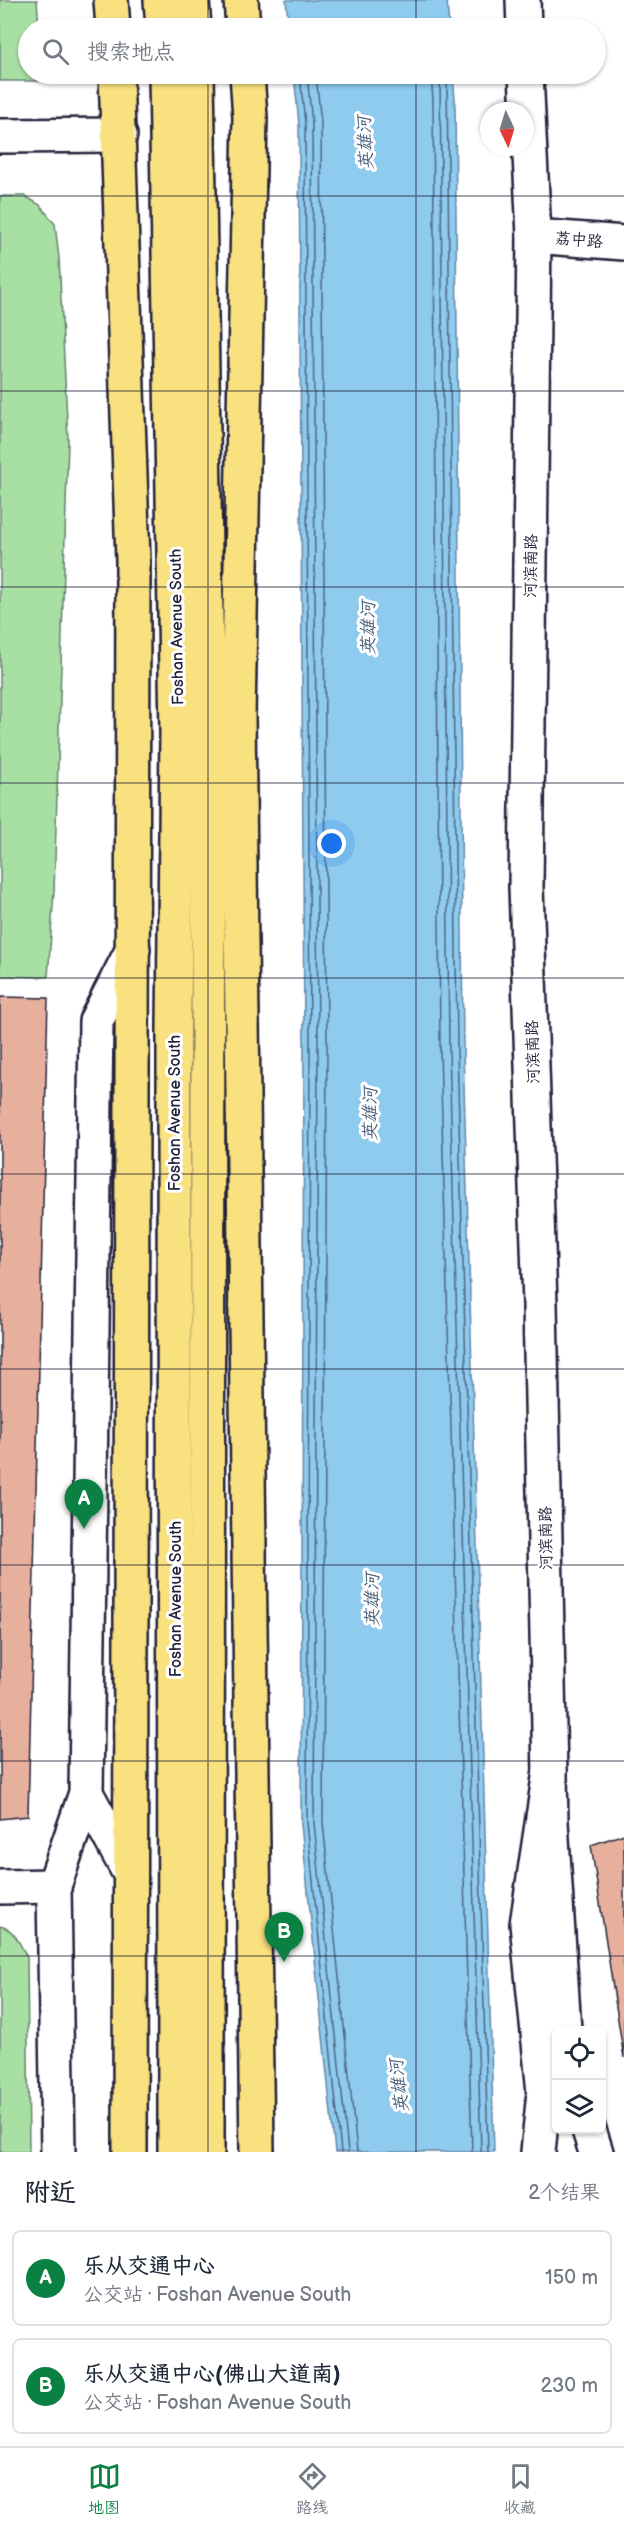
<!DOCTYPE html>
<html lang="zh">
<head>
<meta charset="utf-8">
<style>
	body { margin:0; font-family:"Balsamiq Sans","LXGW WenKai TC",sans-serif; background:#f2f2f3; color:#1f2937 }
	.controls { position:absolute; right:18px; bottom:18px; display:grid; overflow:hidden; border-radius:9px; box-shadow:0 2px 4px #0004 }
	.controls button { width:54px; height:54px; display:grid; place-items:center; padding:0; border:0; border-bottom:2px solid #e0e1e3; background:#fff; color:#1f2937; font:30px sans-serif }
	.compass { position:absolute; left:480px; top:102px; width:54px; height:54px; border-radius:50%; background:#fff; box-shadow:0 2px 4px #0004; rotate:176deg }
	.you { position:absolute; left:332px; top:844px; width:21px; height:21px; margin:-15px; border:4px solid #fff; border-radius:50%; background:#1a73e8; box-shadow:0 0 0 9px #1a73e833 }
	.badge { display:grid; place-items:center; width:39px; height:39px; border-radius:50%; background:#0b8043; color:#fff; font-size:20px; font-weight:700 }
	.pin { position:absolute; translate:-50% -50px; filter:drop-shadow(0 2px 3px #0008) }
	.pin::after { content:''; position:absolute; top:32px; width:21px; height:18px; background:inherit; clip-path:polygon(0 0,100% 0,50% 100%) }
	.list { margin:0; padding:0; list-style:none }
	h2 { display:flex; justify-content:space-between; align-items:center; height:78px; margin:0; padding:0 24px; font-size:26px }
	h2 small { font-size:20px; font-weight:400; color:#747a83 }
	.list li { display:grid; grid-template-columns:39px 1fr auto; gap:18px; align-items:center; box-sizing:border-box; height:96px; margin:0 12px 12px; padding:0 12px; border:2px solid #e0e1e3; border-radius:9px }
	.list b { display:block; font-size:22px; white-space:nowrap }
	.list p { margin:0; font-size:20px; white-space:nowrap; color:#747a83 }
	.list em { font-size:20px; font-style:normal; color:#747a83 }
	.icon { flex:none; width:33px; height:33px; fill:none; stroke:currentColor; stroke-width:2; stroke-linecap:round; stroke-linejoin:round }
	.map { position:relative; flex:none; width:624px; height:2152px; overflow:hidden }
	.search { position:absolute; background:#fff; box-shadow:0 2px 4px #0004; left:18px; right:18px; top:18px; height:66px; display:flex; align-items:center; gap:15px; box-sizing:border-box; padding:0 21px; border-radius:33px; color:#747a83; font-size:22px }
	.sheet { height:294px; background:#fff }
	nav { display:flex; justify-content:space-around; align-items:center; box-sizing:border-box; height:84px; border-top:2px solid #e0e1e3; background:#fff; font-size:16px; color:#747a83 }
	nav a { display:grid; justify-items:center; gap:3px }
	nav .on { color:#0b8043 }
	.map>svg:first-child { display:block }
</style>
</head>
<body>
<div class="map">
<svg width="624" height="2152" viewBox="0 0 624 2152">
	<rect width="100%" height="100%" fill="#fff"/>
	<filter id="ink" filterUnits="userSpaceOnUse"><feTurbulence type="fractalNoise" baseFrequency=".0167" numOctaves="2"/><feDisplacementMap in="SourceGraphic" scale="12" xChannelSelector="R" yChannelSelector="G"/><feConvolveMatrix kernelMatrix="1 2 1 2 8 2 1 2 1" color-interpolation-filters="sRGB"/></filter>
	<g filter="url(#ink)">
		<!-- green -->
		<g fill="#a8dfa3" stroke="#65806f" stroke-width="1.5">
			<polygon points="0,0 37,0 39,28 28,28 28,74 41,74 41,81 0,81"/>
			<polygon points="0,196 25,196 40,205 55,224 59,258 68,440 54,891 48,977 0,976"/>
			<path d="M 0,1926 C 15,1929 20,1945 27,1957 L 29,2152 L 0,2152 Z"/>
		</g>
		<!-- water -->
		<g fill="#8ecbef" stroke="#6387a7" stroke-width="1.5">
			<polygon points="286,0 447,0 449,28 289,28"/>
			<polygon points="294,74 453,74 455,100 463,1049 494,2152 335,2152 301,1824 304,1047 299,124"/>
		</g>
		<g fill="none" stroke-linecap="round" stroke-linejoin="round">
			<!-- shore -->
			<g stroke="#4d6683" stroke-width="1.5">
				<polyline points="300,74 305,124 310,1047 307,1823 341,2152"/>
				<polyline points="307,74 312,124 318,1047 314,1823 348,2152"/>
				<polyline points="316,74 321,124 327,1047 323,1823 357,2152"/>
				<polyline points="431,74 433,101 440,1050 472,2152"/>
				<polyline points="440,74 449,1050 481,2152"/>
				<polyline points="447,74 457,1049 488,2152"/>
			</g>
		</g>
		<!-- building -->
		<g fill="#e7b09d" stroke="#22223b" stroke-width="1.5">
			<polygon points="0,997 48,998 28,1816 0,1819"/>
			<polygon points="624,1834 624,2058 591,1845"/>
		</g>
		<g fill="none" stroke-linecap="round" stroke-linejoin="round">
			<!-- street casing -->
			<g stroke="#22223b" stroke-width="38">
				<g id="street">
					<polyline points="523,0 524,28"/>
					<polyline points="526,74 534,236 526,887 540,1305 551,1822 564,2030"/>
					<polyline points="534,236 624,243"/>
					<polyline points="589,2130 596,2152"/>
				</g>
			</g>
			<!-- secondary casing -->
			<g stroke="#22223b" stroke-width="38">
				<g id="secondary">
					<polyline points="0,136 120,135"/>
					<polyline points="130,1874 86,1793 96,1021 133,949"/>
					<polyline points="0,1887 54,1886"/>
					<polyline points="58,2152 54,1886 86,1793"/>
					<polyline points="538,2152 544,2092 527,1924 550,1771"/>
				</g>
			</g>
			<!-- highway casing -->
			<g stroke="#22223b" stroke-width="38">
				<g id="highway">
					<polyline points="111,0 113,28"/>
					<polyline points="161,0 163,28"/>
					<polyline points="192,0 194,28"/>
					<polyline points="241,0 243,28"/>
					<polyline points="116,74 133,560 130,2152"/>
					<polyline points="166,74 177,733 174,1027 175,2152"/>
					<polyline points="197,74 208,733 207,2152"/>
					<polyline points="247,74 250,117 238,716 257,2152"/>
				</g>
			</g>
			<!-- street -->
			<use href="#street" stroke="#fff" stroke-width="33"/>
			<!-- secondary -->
			<use href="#secondary" stroke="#fff" stroke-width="33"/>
			<!-- highway -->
			<use href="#highway" stroke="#fae180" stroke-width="33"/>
		</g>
	</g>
	<!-- grid -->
	<path fill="none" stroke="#22223b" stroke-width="1.5" stroke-opacity="0.55" d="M 208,0 L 208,28M 416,0 L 416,28M 208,74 L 208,2152M 416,74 L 416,2152M 0,196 L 624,196M 0,391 L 624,391M 0,587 L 624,587M 0,783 L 624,783M 0,978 L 624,978M 0,1174 L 624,1174M 0,1369 L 624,1369M 0,1565 L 624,1565M 0,1761 L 624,1761M 0,1956 L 624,1956"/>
	<g text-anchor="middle" stroke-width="6" stroke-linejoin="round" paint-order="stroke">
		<!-- street labels -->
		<g font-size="16" fill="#22223b" stroke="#fff">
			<text transform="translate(579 239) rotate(5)" y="6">荔中路</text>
			<text transform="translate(530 566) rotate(-89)" y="6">河滨南路</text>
			<text transform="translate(176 627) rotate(-91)" y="6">Foshan Avenue South</text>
			<text transform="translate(532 1052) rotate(-92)" y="6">河滨南路</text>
			<text transform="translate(174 1113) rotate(-90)" y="6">Foshan Avenue South</text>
			<text transform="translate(545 1538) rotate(-91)" y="6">河滨南路</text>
			<text transform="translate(175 1599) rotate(-90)" y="6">Foshan Avenue South</text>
		</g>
		<!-- water labels -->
		<g font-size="18" font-style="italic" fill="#485d7a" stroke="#fff">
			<text transform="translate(365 143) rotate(-93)" y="6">英雄河</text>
			<text transform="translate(368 628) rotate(-90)" y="6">英雄河</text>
			<text transform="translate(370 1114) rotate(-90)" y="6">英雄河</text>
			<text transform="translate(372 1600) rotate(-90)" y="6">英雄河</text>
			<text transform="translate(399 2086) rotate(-97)" y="6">英雄河</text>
		</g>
	</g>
</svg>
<div class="controls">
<button><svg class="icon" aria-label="locate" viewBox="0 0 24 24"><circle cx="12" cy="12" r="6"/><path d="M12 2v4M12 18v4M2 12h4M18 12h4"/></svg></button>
<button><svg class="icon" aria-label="layers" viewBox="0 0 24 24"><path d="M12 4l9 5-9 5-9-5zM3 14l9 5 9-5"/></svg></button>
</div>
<svg class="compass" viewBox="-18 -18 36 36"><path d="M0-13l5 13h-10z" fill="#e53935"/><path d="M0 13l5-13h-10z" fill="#747a83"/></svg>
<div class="you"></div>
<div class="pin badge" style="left:84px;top:1529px">A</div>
<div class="pin badge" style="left:284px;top:1962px">B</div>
<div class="search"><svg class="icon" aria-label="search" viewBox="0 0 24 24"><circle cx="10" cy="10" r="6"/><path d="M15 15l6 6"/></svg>搜索地点</div>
</div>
<section class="sheet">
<h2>附近<small>2个结果</small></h2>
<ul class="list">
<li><span class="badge">A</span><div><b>乐从交通中心</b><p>公交站 · Foshan Avenue South</p></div><em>150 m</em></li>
<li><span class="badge">B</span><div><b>乐从交通中心(佛山大道南)</b><p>公交站 · Foshan Avenue South</p></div><em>230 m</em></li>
</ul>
</section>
<nav>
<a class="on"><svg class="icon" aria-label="map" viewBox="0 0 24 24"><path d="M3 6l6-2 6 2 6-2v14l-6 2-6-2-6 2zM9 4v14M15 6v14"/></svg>地图</a>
<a><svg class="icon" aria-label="directions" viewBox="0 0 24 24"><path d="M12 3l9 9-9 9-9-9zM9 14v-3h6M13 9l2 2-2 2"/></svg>路线</a>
<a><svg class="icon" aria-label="saved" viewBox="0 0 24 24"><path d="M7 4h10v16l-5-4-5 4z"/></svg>收藏</a>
</nav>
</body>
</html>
